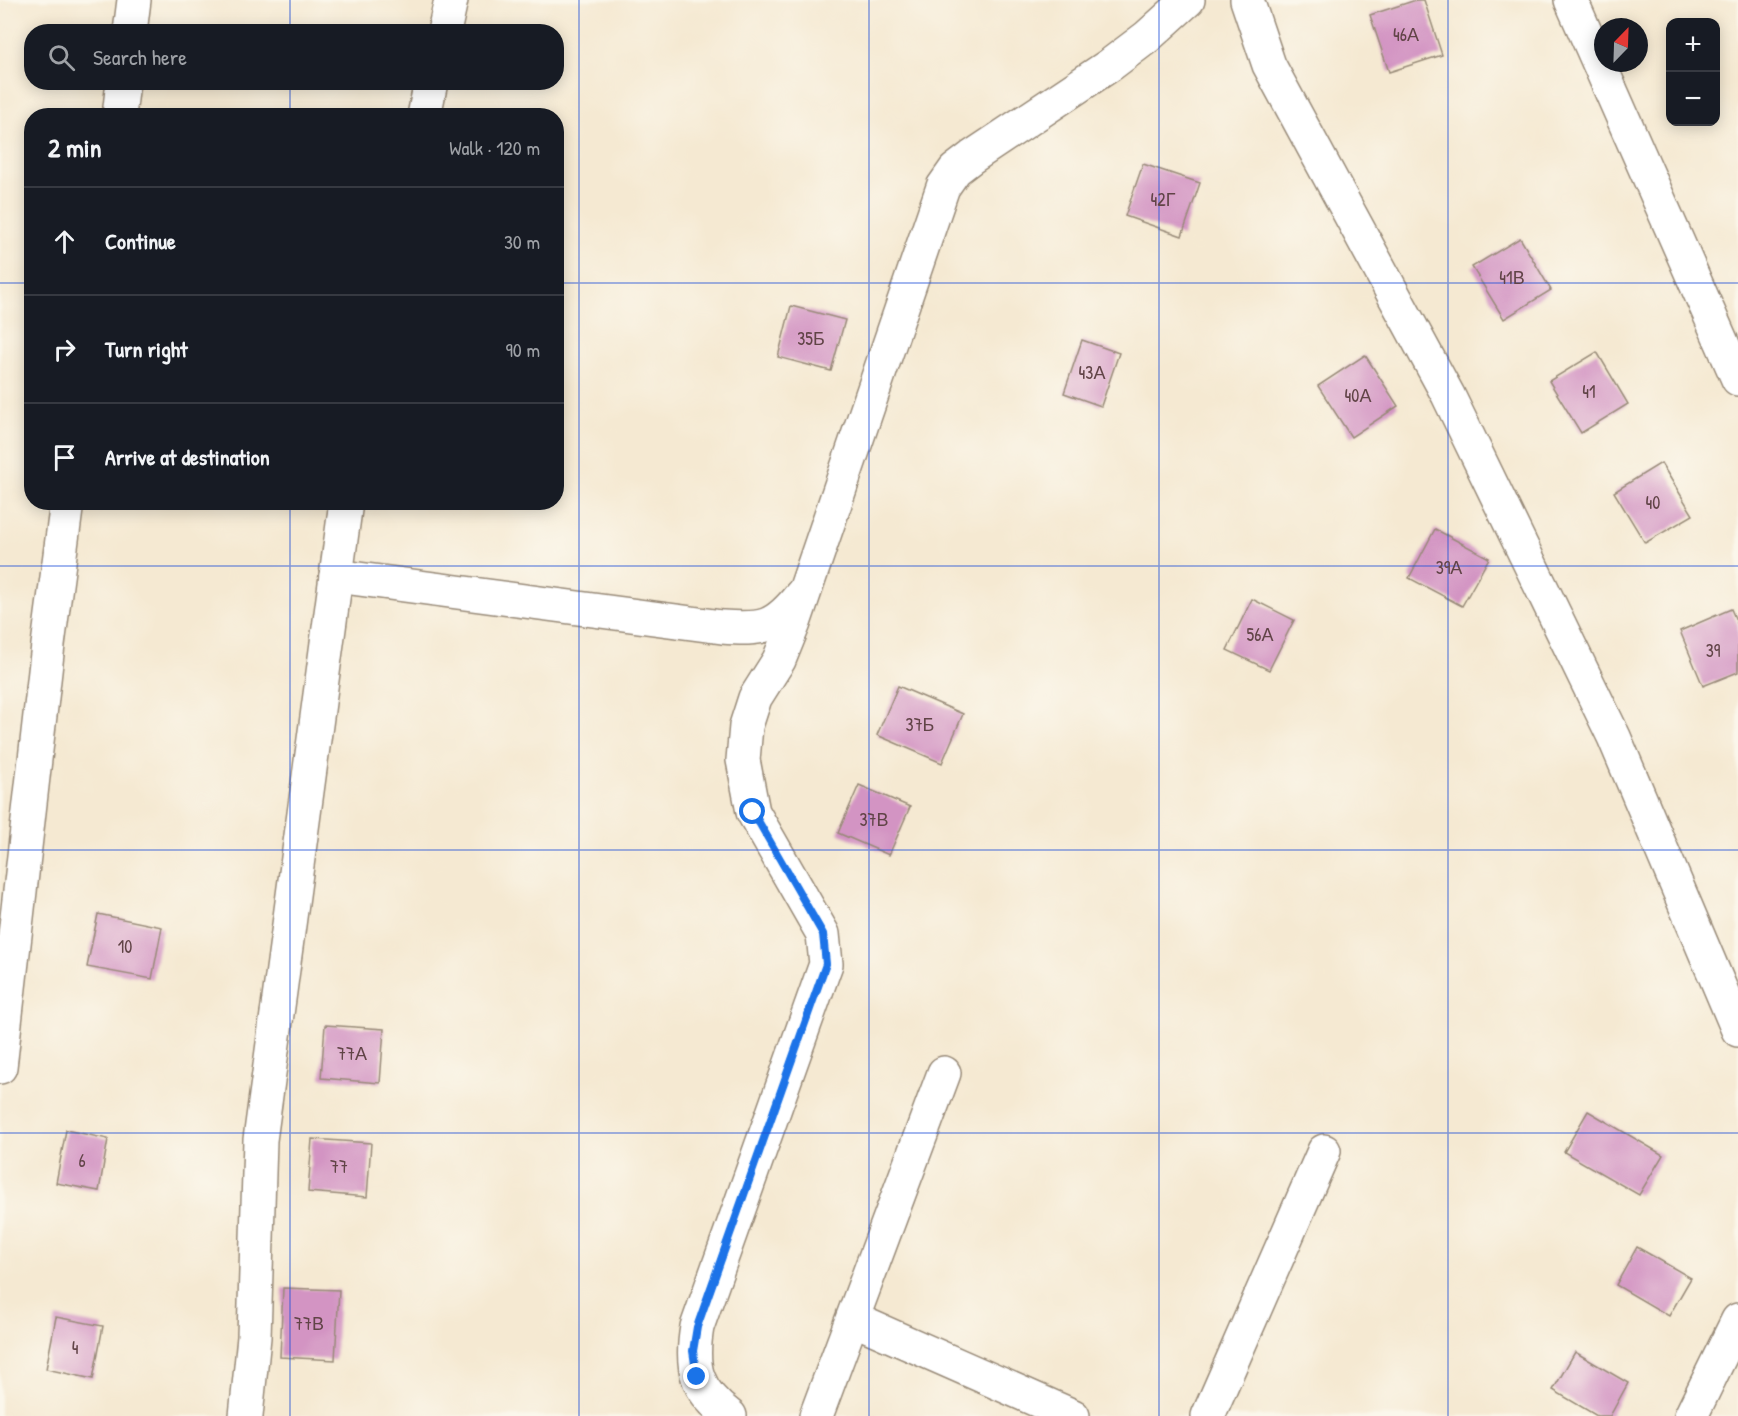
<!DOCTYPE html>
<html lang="en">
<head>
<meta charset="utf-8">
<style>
	body { margin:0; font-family:"Patrick Hand",sans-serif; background:#20242c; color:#f1f3f6 }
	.controls { position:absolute; right:18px; top:18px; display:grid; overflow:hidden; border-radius:12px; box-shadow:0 3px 15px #0003 }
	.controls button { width:54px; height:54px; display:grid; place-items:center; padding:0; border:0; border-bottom:2px solid #363941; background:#171b24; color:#f1f3f6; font:30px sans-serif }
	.compass { position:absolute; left:1594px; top:18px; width:54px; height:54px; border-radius:50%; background:#171b24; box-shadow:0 3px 15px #0003; rotate:23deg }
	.stop { position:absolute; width:18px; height:18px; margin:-14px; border:4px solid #1a73e8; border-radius:50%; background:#fff }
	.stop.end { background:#1a73e8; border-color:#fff; box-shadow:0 2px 6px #0008 }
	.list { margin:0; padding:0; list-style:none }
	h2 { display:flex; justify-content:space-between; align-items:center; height:78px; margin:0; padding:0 24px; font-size:26px }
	h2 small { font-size:20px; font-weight:400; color:#9ea1a6 }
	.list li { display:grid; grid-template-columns:39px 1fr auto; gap:18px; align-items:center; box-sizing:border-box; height:108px; padding:0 24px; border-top:2px solid #363941 }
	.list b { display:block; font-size:22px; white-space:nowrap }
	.list em { font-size:20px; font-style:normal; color:#9ea1a6 }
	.icon { flex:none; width:33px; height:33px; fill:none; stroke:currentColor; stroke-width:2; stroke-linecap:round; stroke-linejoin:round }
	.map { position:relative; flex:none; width:1738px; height:1416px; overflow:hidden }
	.search { position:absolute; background:#171b24; box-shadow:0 3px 15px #0003; left:24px; top:24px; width:540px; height:66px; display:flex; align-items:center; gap:15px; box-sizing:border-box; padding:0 21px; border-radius:24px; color:#9ea1a6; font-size:22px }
	.panel { position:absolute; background:#171b24; box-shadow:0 3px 15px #0003; left:24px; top:108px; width:540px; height:402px; border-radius:24px }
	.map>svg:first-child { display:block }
</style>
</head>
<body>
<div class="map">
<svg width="1738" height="1416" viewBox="0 0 1738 1416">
	<rect width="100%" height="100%" fill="#fbf7ec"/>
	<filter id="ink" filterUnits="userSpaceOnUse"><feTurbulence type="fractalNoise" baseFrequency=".0167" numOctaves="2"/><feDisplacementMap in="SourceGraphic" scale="12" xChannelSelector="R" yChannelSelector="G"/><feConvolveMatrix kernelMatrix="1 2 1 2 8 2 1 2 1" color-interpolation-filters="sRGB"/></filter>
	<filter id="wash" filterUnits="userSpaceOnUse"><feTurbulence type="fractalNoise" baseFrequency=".008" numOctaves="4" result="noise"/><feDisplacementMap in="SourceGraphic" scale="24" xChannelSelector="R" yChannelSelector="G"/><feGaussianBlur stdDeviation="1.35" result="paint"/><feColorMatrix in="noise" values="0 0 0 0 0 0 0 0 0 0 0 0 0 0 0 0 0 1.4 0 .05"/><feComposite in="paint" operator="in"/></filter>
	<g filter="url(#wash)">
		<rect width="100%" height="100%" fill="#f5e9d2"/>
		<g id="blocks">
			<!-- building -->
			<g fill="#d394c3">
				<polygon points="1416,0 1424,0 1442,55 1389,72 1370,15"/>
				<polygon points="1143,164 1200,183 1182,236 1125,216"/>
				<polygon points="1520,238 1551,290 1504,319 1472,267"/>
				<polygon points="791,306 845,320 831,371 778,357"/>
				<polygon points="1082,340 1119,353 1101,406 1064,393"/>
				<polygon points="1597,352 1628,404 1581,433 1549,381"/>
				<polygon points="1365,355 1398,406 1351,437 1318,386"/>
				<polygon points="1661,463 1693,515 1645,543 1614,492"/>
				<polygon points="1435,529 1489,558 1462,606 1409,578"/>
				<polygon points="1252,599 1294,620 1269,670 1227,650"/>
				<polygon points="1731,609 1738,625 1738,672 1703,686 1680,631"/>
				<polygon points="898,686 963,714 942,763 877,735"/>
				<polygon points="859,785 910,807 889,855 838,833"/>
				<polygon points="98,914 162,927 152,979 87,967"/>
				<polygon points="325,1025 384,1029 380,1083 321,1078"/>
				<polygon points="1588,1111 1663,1155 1639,1195 1564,1152"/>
				<polygon points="66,1130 108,1139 99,1191 56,1183"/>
				<polygon points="312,1139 371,1143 367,1197 308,1192"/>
				<polygon points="1637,1247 1691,1278 1669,1316 1616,1285"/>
				<polygon points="283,1288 339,1290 335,1360 280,1357"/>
				<polygon points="56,1317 103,1326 93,1379 46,1369"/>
				<polygon points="1575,1352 1628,1383 1610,1416 1597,1416 1553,1390"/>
			</g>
		</g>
	</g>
	<g filter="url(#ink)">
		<use href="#blocks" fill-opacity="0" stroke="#988a78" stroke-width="1.5"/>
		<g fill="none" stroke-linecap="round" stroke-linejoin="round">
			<!-- minor casing -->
			<g stroke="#988a78" stroke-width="36">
				<g id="minor">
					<polyline points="1247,0 1269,65 1448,395 1614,737 1738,1030"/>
					<polyline points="1571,0 1738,379"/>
					<polyline points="130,32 134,0"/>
					<polyline points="444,32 451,0"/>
					<polyline points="119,116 123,82"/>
					<polyline points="424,116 431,82"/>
					<path d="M 336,576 L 722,627 C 763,630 775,628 801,595"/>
					<polyline points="0,1067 48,645 67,502"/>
					<polyline points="853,1319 1073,1416"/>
					<polyline points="246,1416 254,1337 260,1140 346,502"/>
					<path d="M 730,1416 C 696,1391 690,1368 697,1327 L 826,964 L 823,934 L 753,812 L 743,760 L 746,726 L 755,698 L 779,660 L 794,623 L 943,187 L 955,170 L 972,157 L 1110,65 L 1147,37 L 1188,0"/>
					<polyline points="816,1416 944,1073"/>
					<polyline points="1208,1416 1324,1151"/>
					<polyline points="1691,1416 1738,1320"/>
				</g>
			</g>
			<!-- minor -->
			<use href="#minor" stroke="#fff" stroke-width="33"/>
		</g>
	</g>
	<g fill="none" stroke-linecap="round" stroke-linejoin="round" filter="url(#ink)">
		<!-- route -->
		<polyline stroke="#1a73e8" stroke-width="8" points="697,1377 693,1351 697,1327 826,964 823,934 753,812"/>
	</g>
	<!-- grid -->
	<path fill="none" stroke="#1d4ed8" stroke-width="1.5" stroke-opacity="0.55" d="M 290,0 L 290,32M 579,0 L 579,1416M 869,0 L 869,1416M 1159,0 L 1159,1416M 1448,0 L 1448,1416M 290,82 L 290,116M 0,283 L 32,283M 556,283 L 1738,283M 290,502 L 290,1416M 0,566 L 1738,566M 0,850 L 1738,850M 0,1133 L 1738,1133"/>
	<g text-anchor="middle" stroke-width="4.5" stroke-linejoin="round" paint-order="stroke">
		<!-- number labels -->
		<g font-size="18" fill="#614447">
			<text x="1406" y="41">46А</text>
			<text x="1163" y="206">42Г</text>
			<text x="1512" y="284">41В</text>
			<text x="811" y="345">35Б</text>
			<text x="1092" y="379">43А</text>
			<text x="1589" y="398">41</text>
			<text x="1358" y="402">40А</text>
			<text x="1653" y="509">40</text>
			<text x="1449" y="574">39А</text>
			<text x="1260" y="641">56А</text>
			<text x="1713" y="657">39</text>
			<text x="920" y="731">37Б</text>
			<text x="874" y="826">37В</text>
			<text x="125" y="953">10</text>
			<text x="352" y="1060">77А</text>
			<text x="82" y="1167">6</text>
			<text x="339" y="1173">77</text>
			<text x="309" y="1330">77В</text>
			<text x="75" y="1354">4</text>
		</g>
	</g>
</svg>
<div class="controls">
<button>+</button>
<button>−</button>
</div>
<svg class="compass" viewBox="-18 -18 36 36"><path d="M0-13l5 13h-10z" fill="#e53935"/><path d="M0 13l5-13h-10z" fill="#9ea1a6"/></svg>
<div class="stop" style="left:753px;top:812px"></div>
<div class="stop end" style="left:697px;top:1377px"></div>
<div class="search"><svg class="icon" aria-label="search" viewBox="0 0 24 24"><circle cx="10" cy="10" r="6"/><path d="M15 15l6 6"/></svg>Search here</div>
<section class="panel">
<h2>2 min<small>Walk · 120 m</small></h2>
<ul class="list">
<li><svg class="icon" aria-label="ahead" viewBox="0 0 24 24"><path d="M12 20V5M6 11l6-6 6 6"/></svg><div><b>Continue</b></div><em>30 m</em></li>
<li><svg class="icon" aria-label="right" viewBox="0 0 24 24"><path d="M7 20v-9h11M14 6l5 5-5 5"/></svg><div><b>Turn right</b></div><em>90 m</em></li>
<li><svg class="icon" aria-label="arrive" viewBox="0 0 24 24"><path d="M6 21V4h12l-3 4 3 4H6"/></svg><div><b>Arrive at destination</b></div></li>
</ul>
</section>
</div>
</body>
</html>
